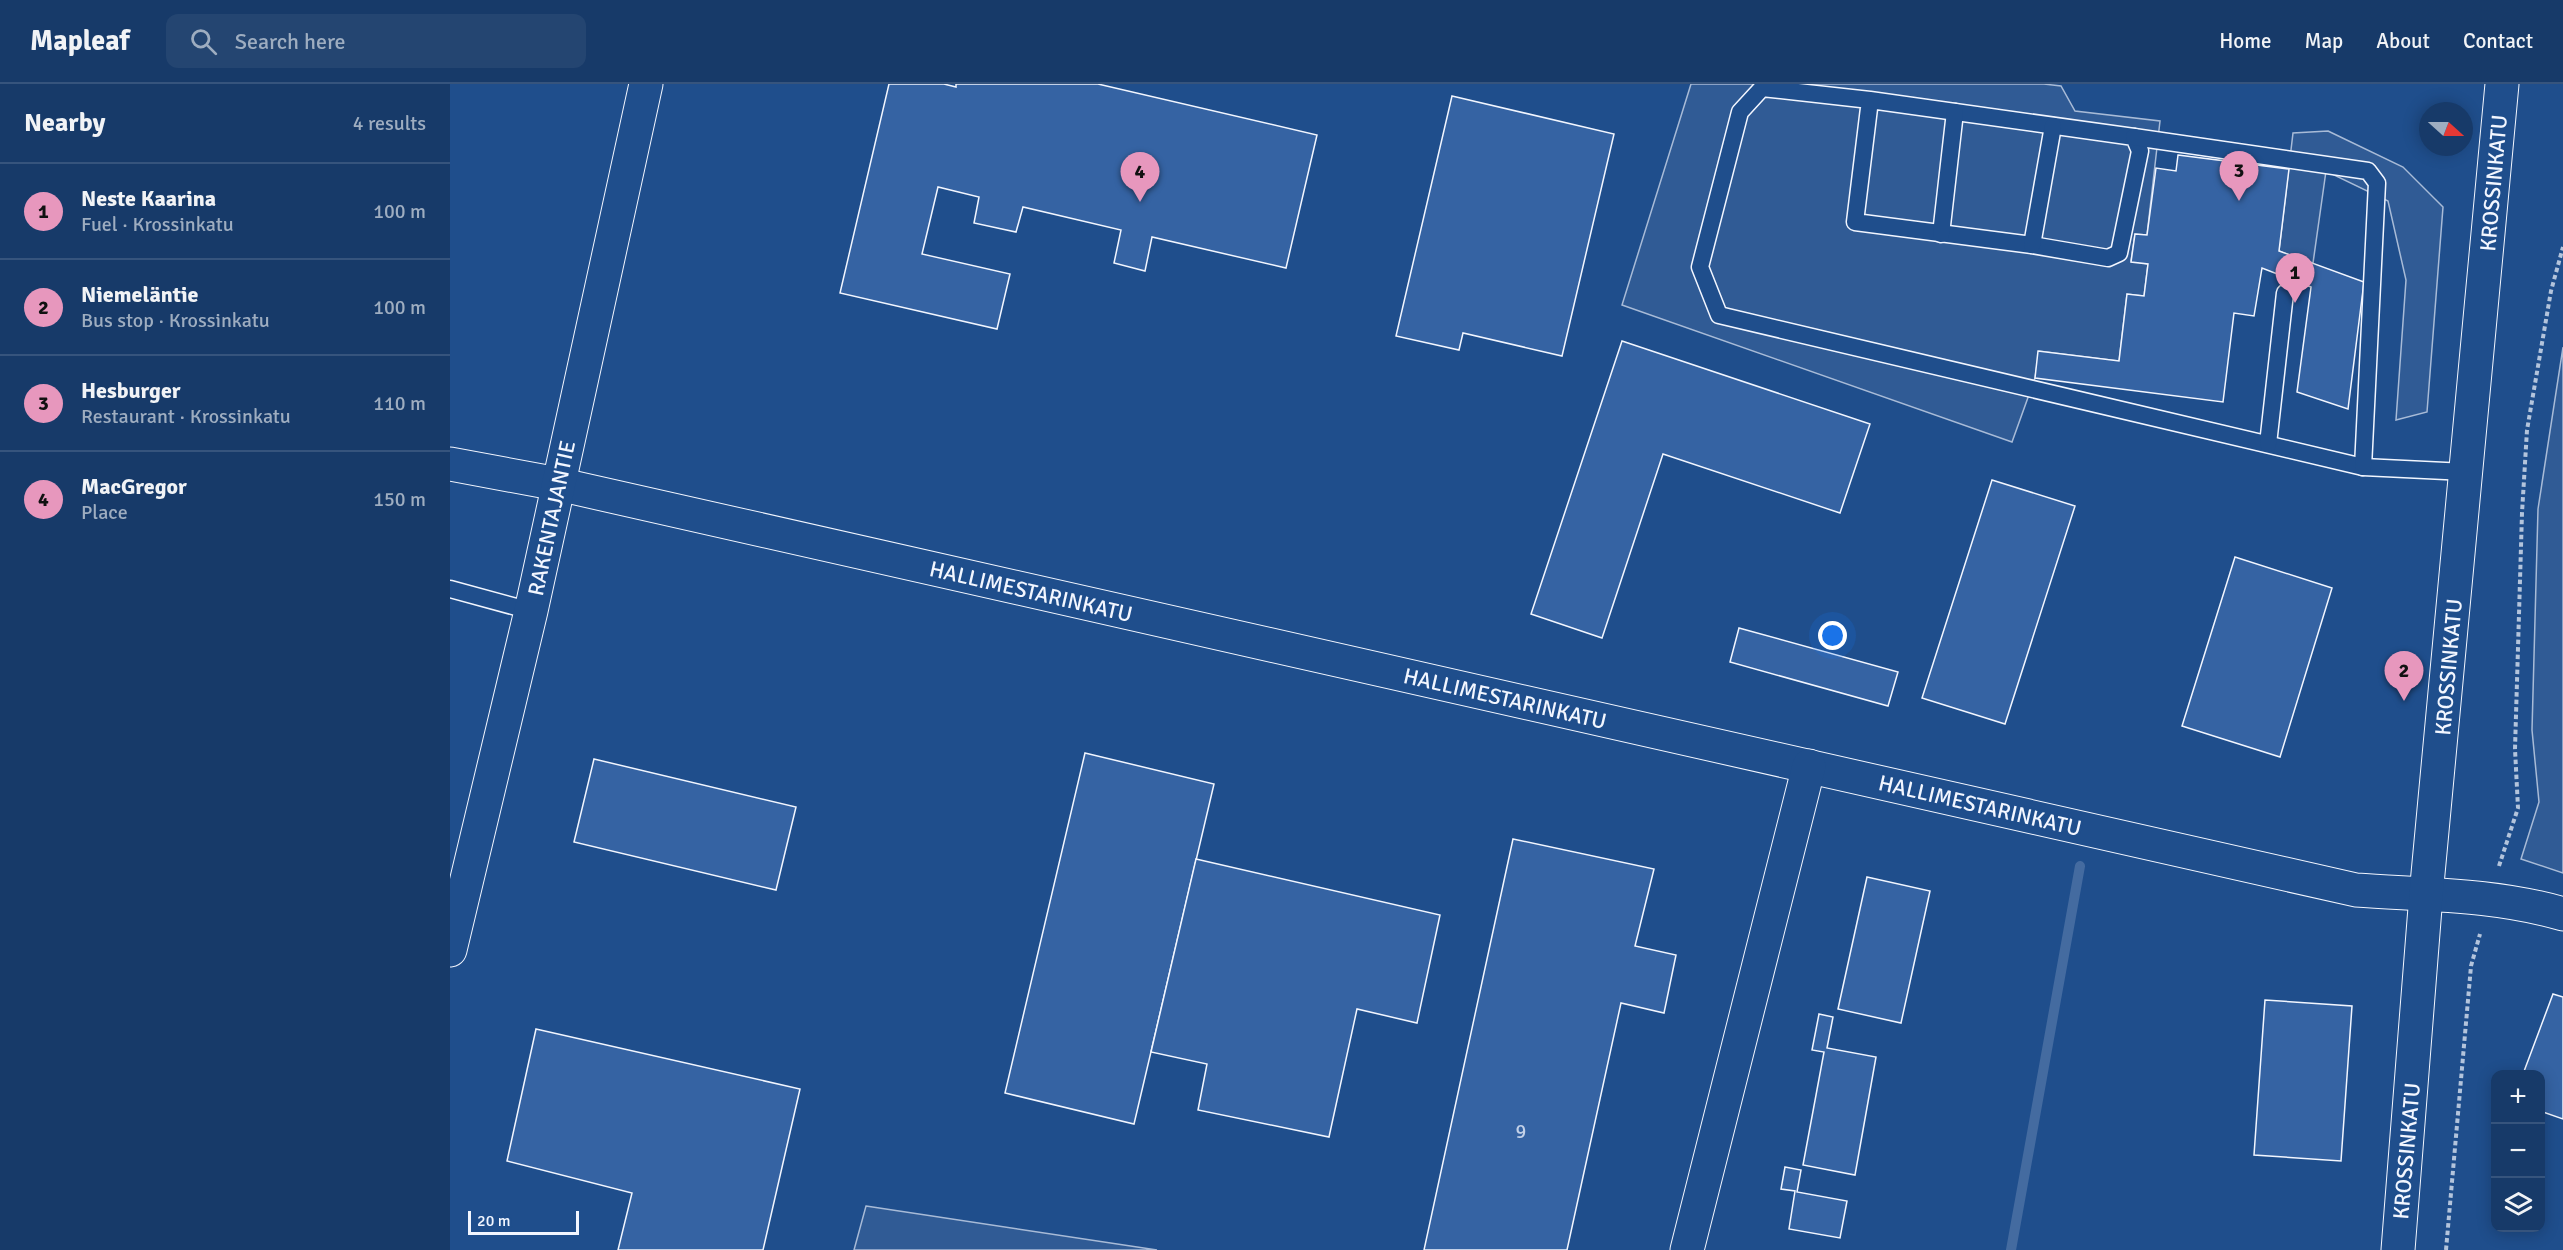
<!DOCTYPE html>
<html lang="en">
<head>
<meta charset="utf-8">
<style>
	body { margin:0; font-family:Signika,sans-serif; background:#244571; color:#f1f3f6 }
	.controls { position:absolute; right:18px; bottom:18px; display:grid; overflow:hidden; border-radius:12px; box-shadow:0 3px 15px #0003 }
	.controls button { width:54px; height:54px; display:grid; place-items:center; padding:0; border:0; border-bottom:2px solid #36547d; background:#173a69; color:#f1f3f6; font:30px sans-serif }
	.compass { position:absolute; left:1969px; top:18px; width:54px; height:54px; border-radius:50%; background:#173a69; box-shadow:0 3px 15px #0003; rotate:111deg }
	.scale { position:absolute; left:18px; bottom:15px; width:111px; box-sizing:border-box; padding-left:6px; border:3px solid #f2f6ff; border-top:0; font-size:16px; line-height:21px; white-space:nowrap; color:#f2f6ff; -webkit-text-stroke:4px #1f4e8c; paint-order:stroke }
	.you { position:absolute; left:1383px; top:552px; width:21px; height:21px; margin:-15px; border:4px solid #fff; border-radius:50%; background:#1a73e8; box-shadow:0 0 0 9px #1a73e833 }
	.badge { display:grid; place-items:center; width:39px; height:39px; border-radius:50%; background:#e797bd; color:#111; font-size:20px; font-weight:700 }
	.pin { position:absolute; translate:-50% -50px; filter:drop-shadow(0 2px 3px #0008) }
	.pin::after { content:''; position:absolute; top:32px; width:21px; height:18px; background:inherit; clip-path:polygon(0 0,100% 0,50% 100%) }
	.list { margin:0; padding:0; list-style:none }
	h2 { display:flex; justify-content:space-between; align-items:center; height:78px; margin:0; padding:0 24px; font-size:26px }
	h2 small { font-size:20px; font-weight:400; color:#9eadc0 }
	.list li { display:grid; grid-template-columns:39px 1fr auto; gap:18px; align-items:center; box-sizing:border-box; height:96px; padding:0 24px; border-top:2px solid #36547d }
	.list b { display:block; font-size:22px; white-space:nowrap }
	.list p { margin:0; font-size:20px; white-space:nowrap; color:#9eadc0 }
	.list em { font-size:20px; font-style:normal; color:#9eadc0 }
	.icon { flex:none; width:33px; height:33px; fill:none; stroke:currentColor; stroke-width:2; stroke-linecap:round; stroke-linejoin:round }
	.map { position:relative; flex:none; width:2113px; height:1166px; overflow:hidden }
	header { display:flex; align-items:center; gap:36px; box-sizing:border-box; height:84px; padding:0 30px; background:#173a69; border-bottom:2px solid #36547d }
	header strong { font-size:28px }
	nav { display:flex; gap:33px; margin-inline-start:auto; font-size:21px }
	.search { width:420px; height:54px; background:#244571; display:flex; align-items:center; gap:15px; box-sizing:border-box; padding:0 21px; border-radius:12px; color:#9eadc0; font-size:22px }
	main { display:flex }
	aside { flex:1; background:#173a69 }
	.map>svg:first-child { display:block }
</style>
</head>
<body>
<header>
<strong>Mapleaf</strong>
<div class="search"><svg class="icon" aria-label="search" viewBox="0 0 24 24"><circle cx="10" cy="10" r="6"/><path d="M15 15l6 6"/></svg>Search here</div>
<nav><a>Home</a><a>Map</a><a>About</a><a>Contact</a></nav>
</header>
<main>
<aside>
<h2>Nearby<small>4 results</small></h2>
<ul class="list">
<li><span class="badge">1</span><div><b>Neste Kaarina</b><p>Fuel · Krossinkatu</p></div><em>100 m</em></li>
<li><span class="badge">2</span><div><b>Niemeläntie</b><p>Bus stop · Krossinkatu</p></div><em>100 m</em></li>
<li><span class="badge">3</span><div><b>Hesburger</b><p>Restaurant · Krossinkatu</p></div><em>110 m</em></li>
<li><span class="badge">4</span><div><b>MacGregor</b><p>Place</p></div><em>150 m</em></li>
</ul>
</aside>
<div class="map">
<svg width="2113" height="1166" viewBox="0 0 2113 1166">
	<rect width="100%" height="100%" fill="#1f4e8c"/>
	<!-- built -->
	<g fill="#305b95" stroke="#a8bbd7" stroke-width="1.5">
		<polygon points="1241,0 1594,0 1611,2 1625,27 1710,37 1697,151 1685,150 1681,177 1698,180 1694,212 1677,210 1669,277 1589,267 1585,294 1562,358 1172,221"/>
		<polygon points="1878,47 1953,83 1993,123 1977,328 1946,336 1956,196 1938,117 1876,87 1863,179 1829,167 1843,49"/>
		<polygon points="2113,263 2113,789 2071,775 2089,718 2082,646 2088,425"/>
		<polygon points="416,1122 707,1166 404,1166"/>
	</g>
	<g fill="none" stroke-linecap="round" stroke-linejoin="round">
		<!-- stream -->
		<polyline stroke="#446ba0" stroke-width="10" points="1561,1166 1630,782"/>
	</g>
	<!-- building -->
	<g fill="#3563a3" stroke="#f2f6ff" stroke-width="1.5">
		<polygon points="439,0 494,0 506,3 506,0 648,0 867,51 836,184 702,153 695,187 664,179 671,146 573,123 566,148 524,139 529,113 488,103 472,170 560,190 547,245 390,209"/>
		<polygon points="1002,12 1164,50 1112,272 1013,249 1009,266 946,252"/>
		<polygon points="1728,71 1839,85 1829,167 1914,198 1898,325 1847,308 1861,203 1812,184 1804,232 1784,229 1773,318 1585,294 1588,267 1669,277 1677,210 1694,212 1698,180 1681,178 1685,150 1697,151 1706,84 1726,87"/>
		<polygon points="1172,257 1420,340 1390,429 1213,370 1152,554 1081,530"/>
		<polygon points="1542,396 1625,422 1555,640 1472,614"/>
		<polygon points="1785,473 1882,504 1830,673 1732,642"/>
		<polygon points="1289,544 1448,588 1438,622 1280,578"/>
		<polygon points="635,669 764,700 684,1040 555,1009"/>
		<polygon points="144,675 346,723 326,806 124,758"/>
		<polygon points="1063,755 1204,785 1185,862 1226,871 1214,929 1171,919 1117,1166 974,1166"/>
		<polygon points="746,775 990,831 967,939 907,925 879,1053 748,1026 757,980 701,968"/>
		<polygon points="1417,793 1480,807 1451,939 1388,925"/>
		<polygon points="2103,910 2113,913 2113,1035 2090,1027 2090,990 2073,990"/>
		<polygon points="1815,916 1902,922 1891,1077 1804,1071"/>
		<polygon points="1369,930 1383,933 1377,964 1426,973 1405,1091 1353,1081 1374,968 1362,966"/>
		<polygon points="86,945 350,1005 313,1166 168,1166 182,1109 57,1077"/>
		<polygon points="1335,1083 1351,1086 1347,1108 1397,1117 1390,1154 1339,1145 1345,1107 1331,1105"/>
	</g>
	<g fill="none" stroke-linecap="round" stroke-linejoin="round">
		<!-- service casing -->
		<g stroke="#f2f6ff" stroke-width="19">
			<g id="service">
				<polyline points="1420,16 1405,138 1582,161 1658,174 1669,169 1690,67 1684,53 1420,16 1312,4 1290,28 1250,183 1269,231 1913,383 2016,388"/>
				<polyline points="1684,53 1918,87 1927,99 1913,383"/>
				<polyline points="1491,150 1505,28"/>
				<polyline points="1582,161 1603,42"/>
				<polyline points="1818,360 1835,209"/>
				<polyline points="0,505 81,527"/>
			</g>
		</g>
		<!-- minor casing -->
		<g stroke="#f2f6ff" stroke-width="35">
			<g id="minor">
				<path d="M 0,380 L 108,400 L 1906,806 C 1976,811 2045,810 2113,830"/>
				<polyline points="0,866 81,527 196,0"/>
				<polyline points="1237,1166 1359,682"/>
			</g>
		</g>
		<!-- tertiary casing -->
		<g stroke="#f2f6ff" stroke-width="35">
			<polyline id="tertiary" points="1948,1166 1976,811 2052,0"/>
		</g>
		<!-- path -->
		<g stroke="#b3c4dc" stroke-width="4" stroke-dasharray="4.5 3" stroke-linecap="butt">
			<polyline points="2049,782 2068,724 2065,665 2072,429 2077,346 2101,207 2113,163"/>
			<polyline points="1996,1166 2021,882 2030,850"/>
		</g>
		<!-- service -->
		<use href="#service" stroke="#1f4e8c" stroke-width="16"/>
		<!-- minor -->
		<use href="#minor" stroke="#1f4e8c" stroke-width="33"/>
		<!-- tertiary -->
		<use href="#tertiary" stroke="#1f4e8c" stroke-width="33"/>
	</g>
	<g text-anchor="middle" stroke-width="4.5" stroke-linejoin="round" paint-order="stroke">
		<!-- number labels -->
		<g font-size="20" fill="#c3d1e8">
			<text x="1071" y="1054">9</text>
		</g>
		<!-- street labels -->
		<g font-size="22" fill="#f2f6ff" stroke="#1f4e8c">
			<text transform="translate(2043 99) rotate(-85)" y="8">KROSSINKATU</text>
			<text transform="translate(101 434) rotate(-78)" y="8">RAKENTAJANTIE</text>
			<text transform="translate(581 507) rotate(13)" y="8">HALLIMESTARINKATU</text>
			<text transform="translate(1998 583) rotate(-85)" y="8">KROSSINKATU</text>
			<text transform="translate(1055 614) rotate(13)" y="8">HALLIMESTARINKATU</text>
			<text transform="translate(1530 721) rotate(13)" y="8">HALLIMESTARINKATU</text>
			<text transform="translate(1956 1067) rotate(-85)" y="8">KROSSINKATU</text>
		</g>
	</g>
</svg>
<div class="controls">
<button>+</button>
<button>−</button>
<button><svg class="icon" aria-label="layers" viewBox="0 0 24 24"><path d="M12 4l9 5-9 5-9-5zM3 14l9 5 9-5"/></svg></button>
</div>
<svg class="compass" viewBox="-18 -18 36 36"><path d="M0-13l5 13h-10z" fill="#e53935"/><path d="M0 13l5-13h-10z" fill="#9eadc0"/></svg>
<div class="scale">20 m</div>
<div class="you"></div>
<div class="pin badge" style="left:1845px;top:219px">1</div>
<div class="pin badge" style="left:1954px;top:617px">2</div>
<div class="pin badge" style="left:1789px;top:117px">3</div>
<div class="pin badge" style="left:690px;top:118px">4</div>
</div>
</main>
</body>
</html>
